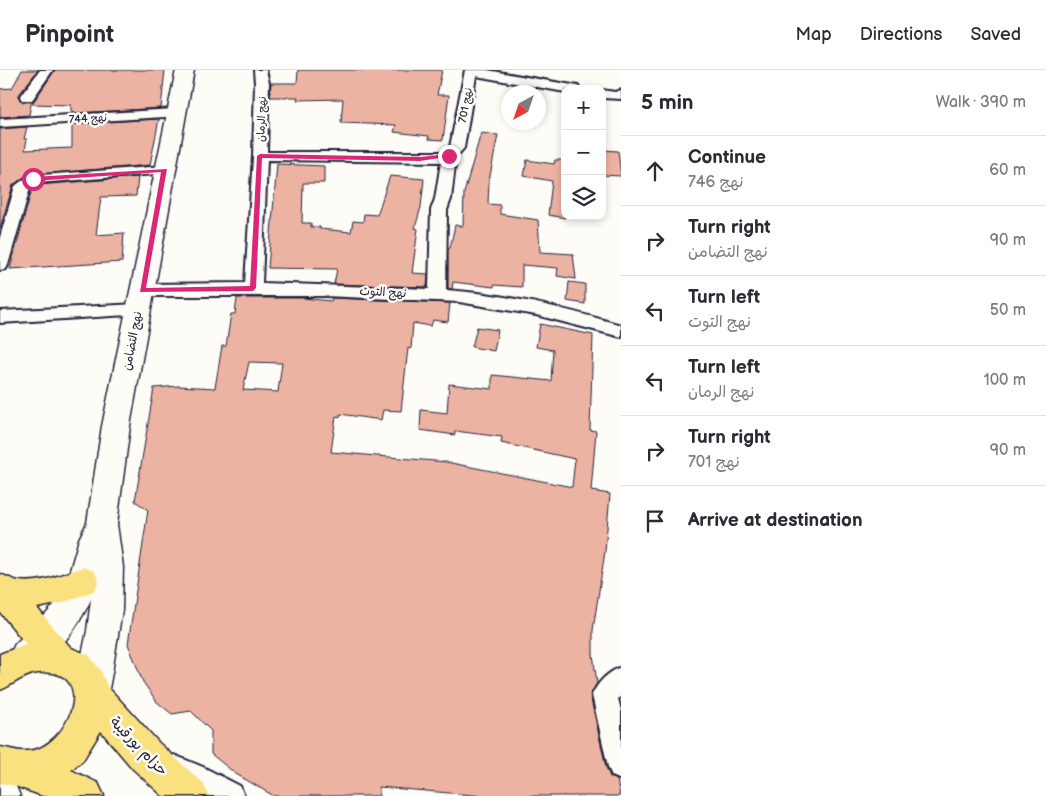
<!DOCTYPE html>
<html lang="en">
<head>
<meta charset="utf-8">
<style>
	body { margin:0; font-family:"Balsamiq Sans","Playpen Sans Arabic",sans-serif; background:#f7f7f7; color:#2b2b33 }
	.controls { position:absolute; right:15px; top:15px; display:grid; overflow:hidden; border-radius:10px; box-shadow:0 2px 8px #0003 }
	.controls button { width:45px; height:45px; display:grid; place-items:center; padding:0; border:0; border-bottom:1px solid #e1e1e2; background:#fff; color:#2b2b33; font:25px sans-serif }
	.compass { position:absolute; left:501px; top:15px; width:45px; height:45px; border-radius:50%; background:#fff; box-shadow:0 2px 8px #0003; rotate:220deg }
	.stop { position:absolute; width:15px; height:15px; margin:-11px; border:4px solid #db2777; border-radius:50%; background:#fff }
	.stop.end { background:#db2777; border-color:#fff; box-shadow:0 1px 5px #0008 }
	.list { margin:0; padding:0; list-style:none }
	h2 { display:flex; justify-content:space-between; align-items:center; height:65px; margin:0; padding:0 20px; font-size:21px }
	h2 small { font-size:16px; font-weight:400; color:#7c7c81 }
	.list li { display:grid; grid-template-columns:32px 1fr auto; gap:15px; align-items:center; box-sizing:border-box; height:70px; padding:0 20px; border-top:1px solid #e1e1e2 }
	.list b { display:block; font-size:19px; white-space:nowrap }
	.list p { margin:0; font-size:16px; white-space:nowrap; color:#7c7c81 }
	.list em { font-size:16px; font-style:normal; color:#7c7c81 }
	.icon { flex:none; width:28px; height:28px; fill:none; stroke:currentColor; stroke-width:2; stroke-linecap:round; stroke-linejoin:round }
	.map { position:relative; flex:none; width:621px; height:726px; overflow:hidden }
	header { display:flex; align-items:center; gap:30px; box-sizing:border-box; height:70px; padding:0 25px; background:#fff; border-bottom:1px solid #e1e1e2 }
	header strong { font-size:24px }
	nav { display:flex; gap:28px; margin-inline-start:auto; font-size:18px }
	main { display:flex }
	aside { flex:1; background:#fff }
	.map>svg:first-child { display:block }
</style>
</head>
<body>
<header>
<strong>Pinpoint</strong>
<nav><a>Map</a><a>Directions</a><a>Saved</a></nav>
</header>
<main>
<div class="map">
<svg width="621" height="726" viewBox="0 0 621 726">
	<rect width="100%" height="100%" fill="#fdfcf7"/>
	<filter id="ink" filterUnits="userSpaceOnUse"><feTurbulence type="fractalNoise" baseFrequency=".02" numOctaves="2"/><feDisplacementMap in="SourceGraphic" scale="10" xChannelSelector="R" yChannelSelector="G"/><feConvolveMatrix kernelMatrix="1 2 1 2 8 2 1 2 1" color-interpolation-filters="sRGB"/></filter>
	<g filter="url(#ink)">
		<!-- building -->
		<g fill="#ecb3a3" stroke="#22223b" fill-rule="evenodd">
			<polygon points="22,0 38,0 18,26 22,32 34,31 55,0 165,0 161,38 75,43 71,42 71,35 31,34 29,45 0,47 0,19 12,18"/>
			<polygon points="298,0 442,0 437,25 449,25 443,70 428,69 429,66 394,62 396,55 341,53 343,29 297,30 298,27 270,27 271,13 297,13"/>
			<polygon points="159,49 150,95 27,105 13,115 0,158 0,59 27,57 24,69 27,69 25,80 72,78 72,54"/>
			<polygon points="481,63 498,65 489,111 488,134 500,135 500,144 538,150 540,182 573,184 576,209 557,206 558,198 522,195 522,217 494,215 494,217 453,212 452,219 448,218 448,178 450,178 455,155 463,156 464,123"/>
			<polygon points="602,80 618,81 621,106 602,105"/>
			<polygon points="527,90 554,94 555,90 565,90 565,148 548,145 552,111 524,106"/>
			<polygon points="277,94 324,96 324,113 303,113 302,153 311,153 311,157 320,157 320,159 351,162 353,151 363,152 364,144 377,145 390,106 424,109 421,137 415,158 418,159 412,203 428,204 427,217 334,214 337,199 268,198"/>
			<polygon points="138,107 136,126 101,127 96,165 124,163 122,192 10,199 32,119 38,115"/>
			<polygon points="569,212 585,214 585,234 567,231"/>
			<path d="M 237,228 L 303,228 L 331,231 L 332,228 L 450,233 L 448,252 L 433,250 L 431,256 L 413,253 L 411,279 L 408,278 L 401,341 L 383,340 L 381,350 L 340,344 L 340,347 L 336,346 L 331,382 L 446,392 L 572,417 L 575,389 L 501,373 L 502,367 L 455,361 L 455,365 L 420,360 L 421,340 L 447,343 L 449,314 L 492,319 L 492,305 L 551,311 L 553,280 L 536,277 L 540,254 L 593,265 L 590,360 L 596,361 L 591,421 L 610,424 L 605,481 L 593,560 L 593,584 L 597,613 L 590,625 L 606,697 L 610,707 L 617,710 L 620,726 L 485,726 L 379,717 L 379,726 L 274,726 L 236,704 L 211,684 L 211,661 L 191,641 L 172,644 L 157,632 L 143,612 L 128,574 L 148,440 L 135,431 L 154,318 L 179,316 L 215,318 L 222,276 L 226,276 L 231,244 L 235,244 ZM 249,292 L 282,293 L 278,322 L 243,320 Z"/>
			<polygon points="477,257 498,260 494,281 472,277"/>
		</g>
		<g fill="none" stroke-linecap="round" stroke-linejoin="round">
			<!-- street casing -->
			<g stroke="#22223b" stroke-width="4">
				<g id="street">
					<polygon points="40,0 53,0 32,30 22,30 20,27"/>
					<path d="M 254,0 L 266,0 L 269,13 L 267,82 L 444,82 L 450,77 L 465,0 L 487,0 L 578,16 L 579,19 L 565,19 L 565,22 L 476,6 L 464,78 L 456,87 L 451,129 L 447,140 L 446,220 C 506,224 563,238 621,255 L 621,267 L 536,245 L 459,232 L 324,226 L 142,226 L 136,224 L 133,220 L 136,216 L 142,214 L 245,213 L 253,86 L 255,13 ZM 267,90 L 441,92 L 435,129 L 431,140 L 429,219 L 262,213 Z"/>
					<polygon points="602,20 615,22 621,20 621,29 602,28"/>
					<polygon points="176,39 183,43 181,46 0,57 0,49"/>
					<polygon points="165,96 170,97 172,100 170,103 37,113 30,118 8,195 6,199 0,200 0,167 15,116 28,106"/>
					<polygon points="138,234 144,236 147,240 144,244 0,253 0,241"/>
					<path d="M 621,597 L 621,626 L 618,629 L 621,640 L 621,710 L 612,706 L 608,697 L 592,625 C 598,612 608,602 621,597 Z"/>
					<polygon points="174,685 203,697 240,716 244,726 203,726 165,707 161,698 165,689"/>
				</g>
			</g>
			<!-- secondary casing -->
			<g stroke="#22223b" stroke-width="3">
				<g id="secondary">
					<path d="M 176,0 L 194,0 L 130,356 L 117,454 L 123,497 L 122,540 L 112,603 L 108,624 L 103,636 L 91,641 L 79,636 L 74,624 L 87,561 L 91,529 C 79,556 55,590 27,601 L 15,596 L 10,585 L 15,574 L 46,544 L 60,528 L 67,511 L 79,469 L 87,453 L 102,356 Z"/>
					<polygon points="0,703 13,709 20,726 0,726"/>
				</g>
			</g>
			<!-- highway casing -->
			<g stroke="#22223b" stroke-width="3">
				<path id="highway" d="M 83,497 L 94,501 L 99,511 L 94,521 L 62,533 L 37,538 L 71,578 L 89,585 L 101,601 L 107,616 L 159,673 L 203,713 L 209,726 L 163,726 L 133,699 L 101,661 L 83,690 L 71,700 L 98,713 L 104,726 L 43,726 L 15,716 L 0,713 L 0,677 C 8,678 18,682 27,681 C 70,679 100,595 38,603 C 24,604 13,615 0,620 L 0,584 L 26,574 L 0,542 L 0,504 C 5,506 10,508 14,510 C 36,516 63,504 83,497 Z"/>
			</g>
			<!-- street -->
			<use href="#street" fill="#fdfcf7" fill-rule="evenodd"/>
			<!-- secondary -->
			<use href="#secondary" fill="#fdfcf7" fill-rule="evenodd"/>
			<!-- highway -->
			<use href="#highway" fill="#fae180" fill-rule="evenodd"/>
		</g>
	</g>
	<!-- route -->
	<polygon fill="#db2777" points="260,84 420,87 449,84 452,86 420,91 262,88 256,218 253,221 140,222 161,102 33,111 30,109 33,107 167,99 146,218 250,216 257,86"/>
	<g text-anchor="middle" stroke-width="5" stroke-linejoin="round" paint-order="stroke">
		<!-- far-street labels -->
		<g font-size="11" fill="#22223b" stroke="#fdfcf7">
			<text transform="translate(465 35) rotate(-80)" y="4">نهج 701</text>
			<text transform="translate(88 48) rotate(-3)" y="4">نهج 744</text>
			<text transform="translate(261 49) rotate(-88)" y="4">نهج الرمان</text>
		</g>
		<!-- street labels -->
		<g font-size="12" fill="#22223b" stroke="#fdfcf7">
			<text transform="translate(383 222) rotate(3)" y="4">نهج التوت</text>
			<text transform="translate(132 271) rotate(-79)" y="4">نهج التضامن</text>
		</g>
		<!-- near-street labels -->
		<g font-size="15" fill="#22223b" stroke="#fdfcf7">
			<text transform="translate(139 676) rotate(46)" y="5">حزام بورقيبة</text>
		</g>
	</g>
</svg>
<div class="controls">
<button>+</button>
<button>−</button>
<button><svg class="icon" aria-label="layers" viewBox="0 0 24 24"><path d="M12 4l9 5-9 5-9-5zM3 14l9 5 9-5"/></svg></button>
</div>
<svg class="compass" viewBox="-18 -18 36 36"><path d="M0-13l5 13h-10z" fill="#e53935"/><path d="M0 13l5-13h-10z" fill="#7c7c81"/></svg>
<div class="stop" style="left:33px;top:109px"></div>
<div class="stop end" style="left:449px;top:86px"></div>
</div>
<aside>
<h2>5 min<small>Walk · 390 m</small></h2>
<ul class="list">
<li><svg class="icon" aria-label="ahead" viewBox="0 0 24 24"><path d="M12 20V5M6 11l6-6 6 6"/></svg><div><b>Continue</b><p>نهج 746</p></div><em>60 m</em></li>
<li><svg class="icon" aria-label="right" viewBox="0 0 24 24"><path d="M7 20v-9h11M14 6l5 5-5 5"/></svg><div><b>Turn right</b><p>نهج التضامن</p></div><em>90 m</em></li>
<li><svg class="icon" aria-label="left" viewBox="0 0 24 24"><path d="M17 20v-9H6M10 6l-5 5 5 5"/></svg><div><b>Turn left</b><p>نهج التوت</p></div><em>50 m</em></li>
<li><svg class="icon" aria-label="left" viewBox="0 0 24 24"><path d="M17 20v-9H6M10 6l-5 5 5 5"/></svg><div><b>Turn left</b><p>نهج الرمان</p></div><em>100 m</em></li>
<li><svg class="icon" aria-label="right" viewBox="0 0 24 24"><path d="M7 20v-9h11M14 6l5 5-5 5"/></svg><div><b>Turn right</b><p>نهج 701</p></div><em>90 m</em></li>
<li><svg class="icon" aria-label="arrive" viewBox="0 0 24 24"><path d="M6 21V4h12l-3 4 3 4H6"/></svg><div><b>Arrive at destination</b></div></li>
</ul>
</aside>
</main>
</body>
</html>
